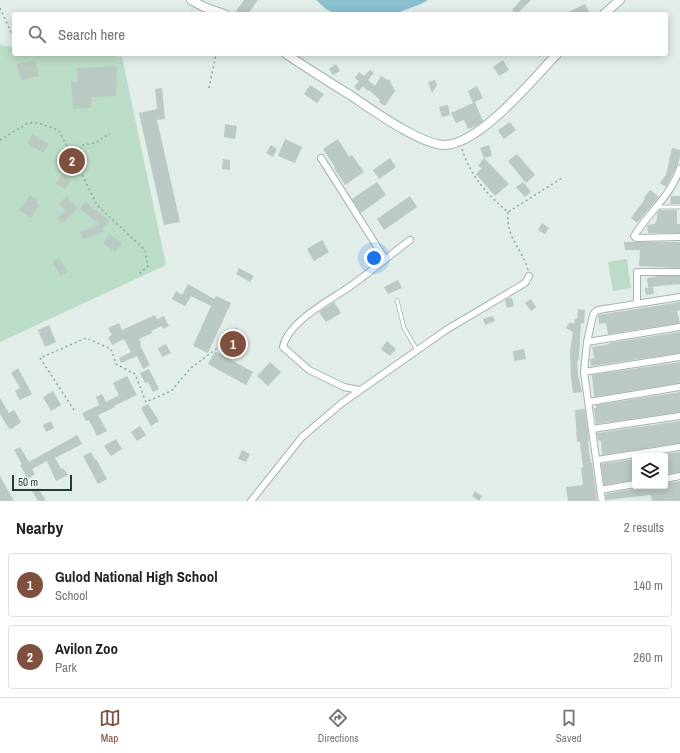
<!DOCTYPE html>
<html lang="en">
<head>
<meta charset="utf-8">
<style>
	body { margin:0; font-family:"Archivo Narrow",sans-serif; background:#f2f2f2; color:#222 }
	.controls { position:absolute; right:12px; bottom:12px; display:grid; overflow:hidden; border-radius:4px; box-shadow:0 2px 10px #0003 }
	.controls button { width:36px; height:36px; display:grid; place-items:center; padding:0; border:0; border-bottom:1px solid #e0e0e0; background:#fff; color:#222; font:20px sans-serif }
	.scale { position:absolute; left:12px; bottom:10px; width:60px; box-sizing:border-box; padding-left:4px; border:2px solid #223c37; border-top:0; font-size:11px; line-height:14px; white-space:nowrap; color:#223c37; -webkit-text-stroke:3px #f2f8f6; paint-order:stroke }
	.you { position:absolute; left:374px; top:258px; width:14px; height:14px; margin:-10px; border:3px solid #fff; border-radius:50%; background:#1a73e8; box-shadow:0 0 0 6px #1a73e833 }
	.badge { display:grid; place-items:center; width:26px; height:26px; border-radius:50%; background:#7e503d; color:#fff; font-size:13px; font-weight:700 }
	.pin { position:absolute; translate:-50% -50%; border:2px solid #fff; box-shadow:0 1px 4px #0006 }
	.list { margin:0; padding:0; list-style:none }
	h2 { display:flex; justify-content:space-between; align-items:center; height:52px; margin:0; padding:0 16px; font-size:17px }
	h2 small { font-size:13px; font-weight:400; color:#767676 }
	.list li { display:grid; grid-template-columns:26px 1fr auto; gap:12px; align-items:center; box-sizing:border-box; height:64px; margin:0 8px 8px; padding:0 8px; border:1px solid #e0e0e0; border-radius:4px }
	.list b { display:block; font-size:15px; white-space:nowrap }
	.list p { margin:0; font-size:13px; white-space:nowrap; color:#767676 }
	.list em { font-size:13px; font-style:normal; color:#767676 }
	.icon { flex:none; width:22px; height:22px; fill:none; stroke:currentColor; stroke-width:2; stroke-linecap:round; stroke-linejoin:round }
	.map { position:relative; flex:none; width:680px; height:501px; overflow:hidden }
	.search { position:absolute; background:#fff; box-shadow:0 2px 10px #0003; left:12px; right:12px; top:12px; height:44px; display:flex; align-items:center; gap:10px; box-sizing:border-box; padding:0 14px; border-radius:4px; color:#767676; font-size:15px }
	.sheet { height:196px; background:#fff }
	nav { display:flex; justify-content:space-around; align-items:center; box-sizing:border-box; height:56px; border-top:1px solid #e0e0e0; background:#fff; font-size:11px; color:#767676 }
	nav a { display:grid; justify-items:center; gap:2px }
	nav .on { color:#7e503d }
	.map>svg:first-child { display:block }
</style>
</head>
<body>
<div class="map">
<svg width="680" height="501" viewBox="0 0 680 501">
	<rect width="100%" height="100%" fill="#e2ece8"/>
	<!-- green -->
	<g fill="#bbdcc6">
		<polygon points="0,45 14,47 14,54 93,54 122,57 166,265 0,342"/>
		<polygon points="627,259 631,288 613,291 608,262"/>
	</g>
	<!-- water -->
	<polygon fill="#8bc1cf" points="316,0 428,0 421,4 394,14 335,14 326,9"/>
	<!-- building -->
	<g fill="#bac9c4">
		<polygon points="244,0 258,0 248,14 240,14 236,11"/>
		<polygon points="521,0 531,0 517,14 516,14 512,10"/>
		<polygon points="585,4 590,14 564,14"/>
		<polygon points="35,60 39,76 21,80 17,64"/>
		<polygon points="503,60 509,70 499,76 493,67"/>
		<polygon points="336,64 340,71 333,75 329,69"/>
		<polygon points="105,66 117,66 116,96 91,97 91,108 73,109 71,82 78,82 77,68 105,67"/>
		<polygon points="370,70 374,73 368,80 375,86 381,76 387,80 389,79 395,91 385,106 379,102 380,100 369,90 368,91 363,86 359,91 354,87 359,81 355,78 359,72 364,76"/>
		<polygon points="435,80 437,85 432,93 428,82"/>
		<polygon points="310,85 324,94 317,103 304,94"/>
		<polygon points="477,86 483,98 473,103 468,91"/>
		<polygon points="162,88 165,119 157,120 180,222 164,225 139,113 157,109 155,89"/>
		<polygon points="475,102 483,121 476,126 468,129 464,120 456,123 451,113"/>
		<polygon points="448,105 450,115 442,117 439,107"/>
		<polygon points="510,122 516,130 504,139 498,130"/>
		<polygon points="225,124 237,126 235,139 224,137"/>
		<polygon points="32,134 49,144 43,153 27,143"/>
		<polygon points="285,139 302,147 295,163 278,156"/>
		<polygon points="338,139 349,157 352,155 364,172 345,185 334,168 335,167 323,149"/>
		<polygon points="271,145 277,149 273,157 266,153"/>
		<polygon points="489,145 492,156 484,158 509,184 495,196 476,174 482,168 478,166 484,158 480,148"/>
		<polygon points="672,148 680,150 680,157 678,164 666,187 660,183 666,175"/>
		<polygon points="517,154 535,175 526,183 508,161"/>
		<polygon points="390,158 396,167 379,179 373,170"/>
		<polygon points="223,159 230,160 230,170 222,169"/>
		<polygon points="63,174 71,180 65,189 56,183"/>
		<polygon points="377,182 386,195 361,213 352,199"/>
		<polygon points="523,182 531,192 525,197 516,187"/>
		<polygon points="650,190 659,197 637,223 631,218 645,199 644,198"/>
		<polygon points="30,195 38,200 36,203 39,205 31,218 19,210"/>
		<polygon points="66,196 78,208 63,223 57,218 65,210 59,204"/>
		<polygon points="410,196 417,207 384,230 377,219"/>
		<polygon points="671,196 680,196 680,204 670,204"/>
		<polygon points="85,202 109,220 102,229 105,231 83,239 80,232 100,224 80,209"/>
		<polygon points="660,210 677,210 677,224 680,224 680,233 648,233 647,225 655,224 657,219 657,213"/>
		<polygon points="542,223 549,228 545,234 538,230"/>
		<polygon points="109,234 122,243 115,252 103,243"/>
		<polygon points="322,240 329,252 314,261 307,249"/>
		<polygon points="624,242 680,242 680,268 639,266 640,250 625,250"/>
		<polygon points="59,258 68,272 61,276 52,262"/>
		<polygon points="239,268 254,276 250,282 236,274"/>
		<polygon points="659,276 680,276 680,284 648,287 647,278"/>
		<polygon points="398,280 402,288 388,294 384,287"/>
		<polygon points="188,284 214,299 216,296 231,303 208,353 193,346 211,306 191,296 185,306 172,299 176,291 182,295"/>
		<polygon points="653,287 654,294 646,295 645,288"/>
		<polygon points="508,298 512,298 514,306 507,308 505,300"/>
		<polygon points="531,299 536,307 531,311 525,303"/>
		<polygon points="334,302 341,313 326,322 319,312"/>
		<polygon points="680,302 680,310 677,311 680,323 608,334 606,323 599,324 598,315"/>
		<polygon points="578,309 585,310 584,323 581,323 579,356 578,361 577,361 578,375 582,392 573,393 571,377 570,351 573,332 566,328 570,322 574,324 575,319 577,319"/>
		<polygon points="155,315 157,319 164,316 169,326 163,329 162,326 151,331 152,333 139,339 141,344 140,345 150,365 143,369 137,356 121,363 119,358 131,352 124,339 112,345 108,337 112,335 108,328 119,323 122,330"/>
		<polygon points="493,316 495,321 485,325 483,319"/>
		<polygon points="49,325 56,342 45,347 38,330"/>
		<polygon points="680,332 680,353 591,366 590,359 594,358 592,347 610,344 609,343"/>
		<polygon points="387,341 396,349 390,356 381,349"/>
		<polygon points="166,344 171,353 162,357 158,348"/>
		<polygon points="524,349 526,359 514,361 513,351"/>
		<polygon points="215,351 253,372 246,385 208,364"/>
		<polygon points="270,362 281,372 268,386 257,376"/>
		<polygon points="680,362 680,383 594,397 592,375"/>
		<polygon points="18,368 32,394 20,400 15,391 20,388 11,373"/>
		<polygon points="149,369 159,389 153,392 148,382 145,383 140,373"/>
		<polygon points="127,376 137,395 114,406 115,407 98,415 107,431 97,436 89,420 86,421 82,413 99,405 96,397 102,394 106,402 119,395 113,383"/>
		<polygon points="53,391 61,405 51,411 43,397"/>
		<polygon points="680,392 680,412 596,424 594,408 596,408 596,405"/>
		<polygon points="0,398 9,413 14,410 21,422 10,430 0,414"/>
		<polygon points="148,404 159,421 151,426 141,408"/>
		<polygon points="585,409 589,441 588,441 589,451 591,463 592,463 597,501 568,501 566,487 583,485 581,468 583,467 580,442 577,442 575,410"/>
		<polygon points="51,421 54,428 46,432 43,425"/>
		<polygon points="680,421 680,443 602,455 601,442 600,440 598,441 597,433"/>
		<polygon points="140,426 146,435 137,441 131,432"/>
		<polygon points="77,435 82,444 55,458 61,469 63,468 68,475 56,481 47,461 32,469 35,474 28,479 20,465 22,464 14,450 20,447 29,462"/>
		<polygon points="116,439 122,449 111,456 104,446"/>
		<polygon points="242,450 250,454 246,462 238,459"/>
		<polygon points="91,452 95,460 96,459 107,479 98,484 83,456"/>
		<polygon points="680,452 680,472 665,474 665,456 652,456"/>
		<polygon points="635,459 635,480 604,485 601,464"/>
		<polygon points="0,476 14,501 0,501"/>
		<polygon points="680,481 680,501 652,501 651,495 606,500 606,494 647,486 666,486 666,483"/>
		<polygon points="38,488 46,501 38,501 32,491"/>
		<polygon points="475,491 482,496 479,501 472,496"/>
	</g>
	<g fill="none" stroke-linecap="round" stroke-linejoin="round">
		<!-- service casing -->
		<g stroke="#a5b4af" stroke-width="4.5">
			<g id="service">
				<polyline points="657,207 680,207"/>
				<polyline points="397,300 404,328 417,350"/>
			</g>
		</g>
		<!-- minor casing -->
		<g stroke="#a5b4af" stroke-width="8">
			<g id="minor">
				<polyline points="321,158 385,259"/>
				<path d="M 680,168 C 671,196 649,212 634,236 L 636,238 L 680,237"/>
				<polyline points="637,303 637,272 680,272"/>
				<polyline points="587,342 680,327"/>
				<polyline points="584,372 680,357"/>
				<path d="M 359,390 L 344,387 L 309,370 L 283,347 C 288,321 331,300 352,285 C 372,271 390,255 410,240"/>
				<polyline points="589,402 680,387"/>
				<polyline points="592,429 680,416"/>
				<polyline points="597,460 680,447"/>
				<polyline points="665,479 680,476"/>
				<polyline points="600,490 635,484"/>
				<polyline points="251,501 302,437 342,403 446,330 525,283 529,276"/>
				<polyline points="602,501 584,372 587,342 593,315 595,312 598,310 680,297"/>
			</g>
		</g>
		<!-- tertiary casing -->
		<g stroke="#a5b4af" stroke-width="10">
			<g id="tertiary">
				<polyline points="191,0 204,7 224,14"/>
				<polyline points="604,14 620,0"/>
				<path d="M 286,54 C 307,68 329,82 350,95 C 371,109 422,146 446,145 C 482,142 532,80 557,54"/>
			</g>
		</g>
		<!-- path -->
		<g stroke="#83aea3" stroke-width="1.5" stroke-dasharray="2 3" stroke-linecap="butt">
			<polyline points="0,8 14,39"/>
			<polyline points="190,14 192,9"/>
			<polyline points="209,88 216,54"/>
			<polyline points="0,140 28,123 39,123 58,130 74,158 97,205 145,250 148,266 138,275"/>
			<path d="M 462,149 C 470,175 487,195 508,212 L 562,178"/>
			<polyline points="74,158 83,145 96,143 110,133"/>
			<path d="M 508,212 C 506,239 522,248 528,270"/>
			<polyline points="74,410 40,358 86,338 111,349 116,364 135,374 146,402 171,391 191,368 216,349 237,328"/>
		</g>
		<!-- service -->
		<use href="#service" stroke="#fff" stroke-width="3"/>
		<!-- minor -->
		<use href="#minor" stroke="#fff" stroke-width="6"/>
		<!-- tertiary -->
		<use href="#tertiary" stroke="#fff" stroke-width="8"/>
	</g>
</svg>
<div class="controls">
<button><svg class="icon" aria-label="layers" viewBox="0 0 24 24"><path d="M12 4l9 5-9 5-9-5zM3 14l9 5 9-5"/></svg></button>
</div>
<div class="scale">50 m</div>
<div class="you"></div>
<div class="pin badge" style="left:233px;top:344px">1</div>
<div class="pin badge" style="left:72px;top:161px">2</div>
<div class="search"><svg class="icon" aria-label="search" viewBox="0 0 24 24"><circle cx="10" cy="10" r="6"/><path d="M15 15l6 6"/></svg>Search here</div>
</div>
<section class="sheet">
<h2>Nearby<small>2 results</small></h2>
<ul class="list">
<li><span class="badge">1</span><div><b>Gulod National High School</b><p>School</p></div><em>140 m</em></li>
<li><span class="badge">2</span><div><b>Avilon Zoo</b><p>Park</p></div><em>260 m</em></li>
</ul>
</section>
<nav>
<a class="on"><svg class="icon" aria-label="map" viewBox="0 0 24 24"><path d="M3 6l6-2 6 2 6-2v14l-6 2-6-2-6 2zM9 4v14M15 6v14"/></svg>Map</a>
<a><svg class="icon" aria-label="directions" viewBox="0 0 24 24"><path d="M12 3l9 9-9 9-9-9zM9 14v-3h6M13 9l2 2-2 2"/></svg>Directions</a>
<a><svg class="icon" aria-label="saved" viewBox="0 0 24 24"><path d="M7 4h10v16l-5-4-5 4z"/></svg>Saved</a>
</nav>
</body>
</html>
